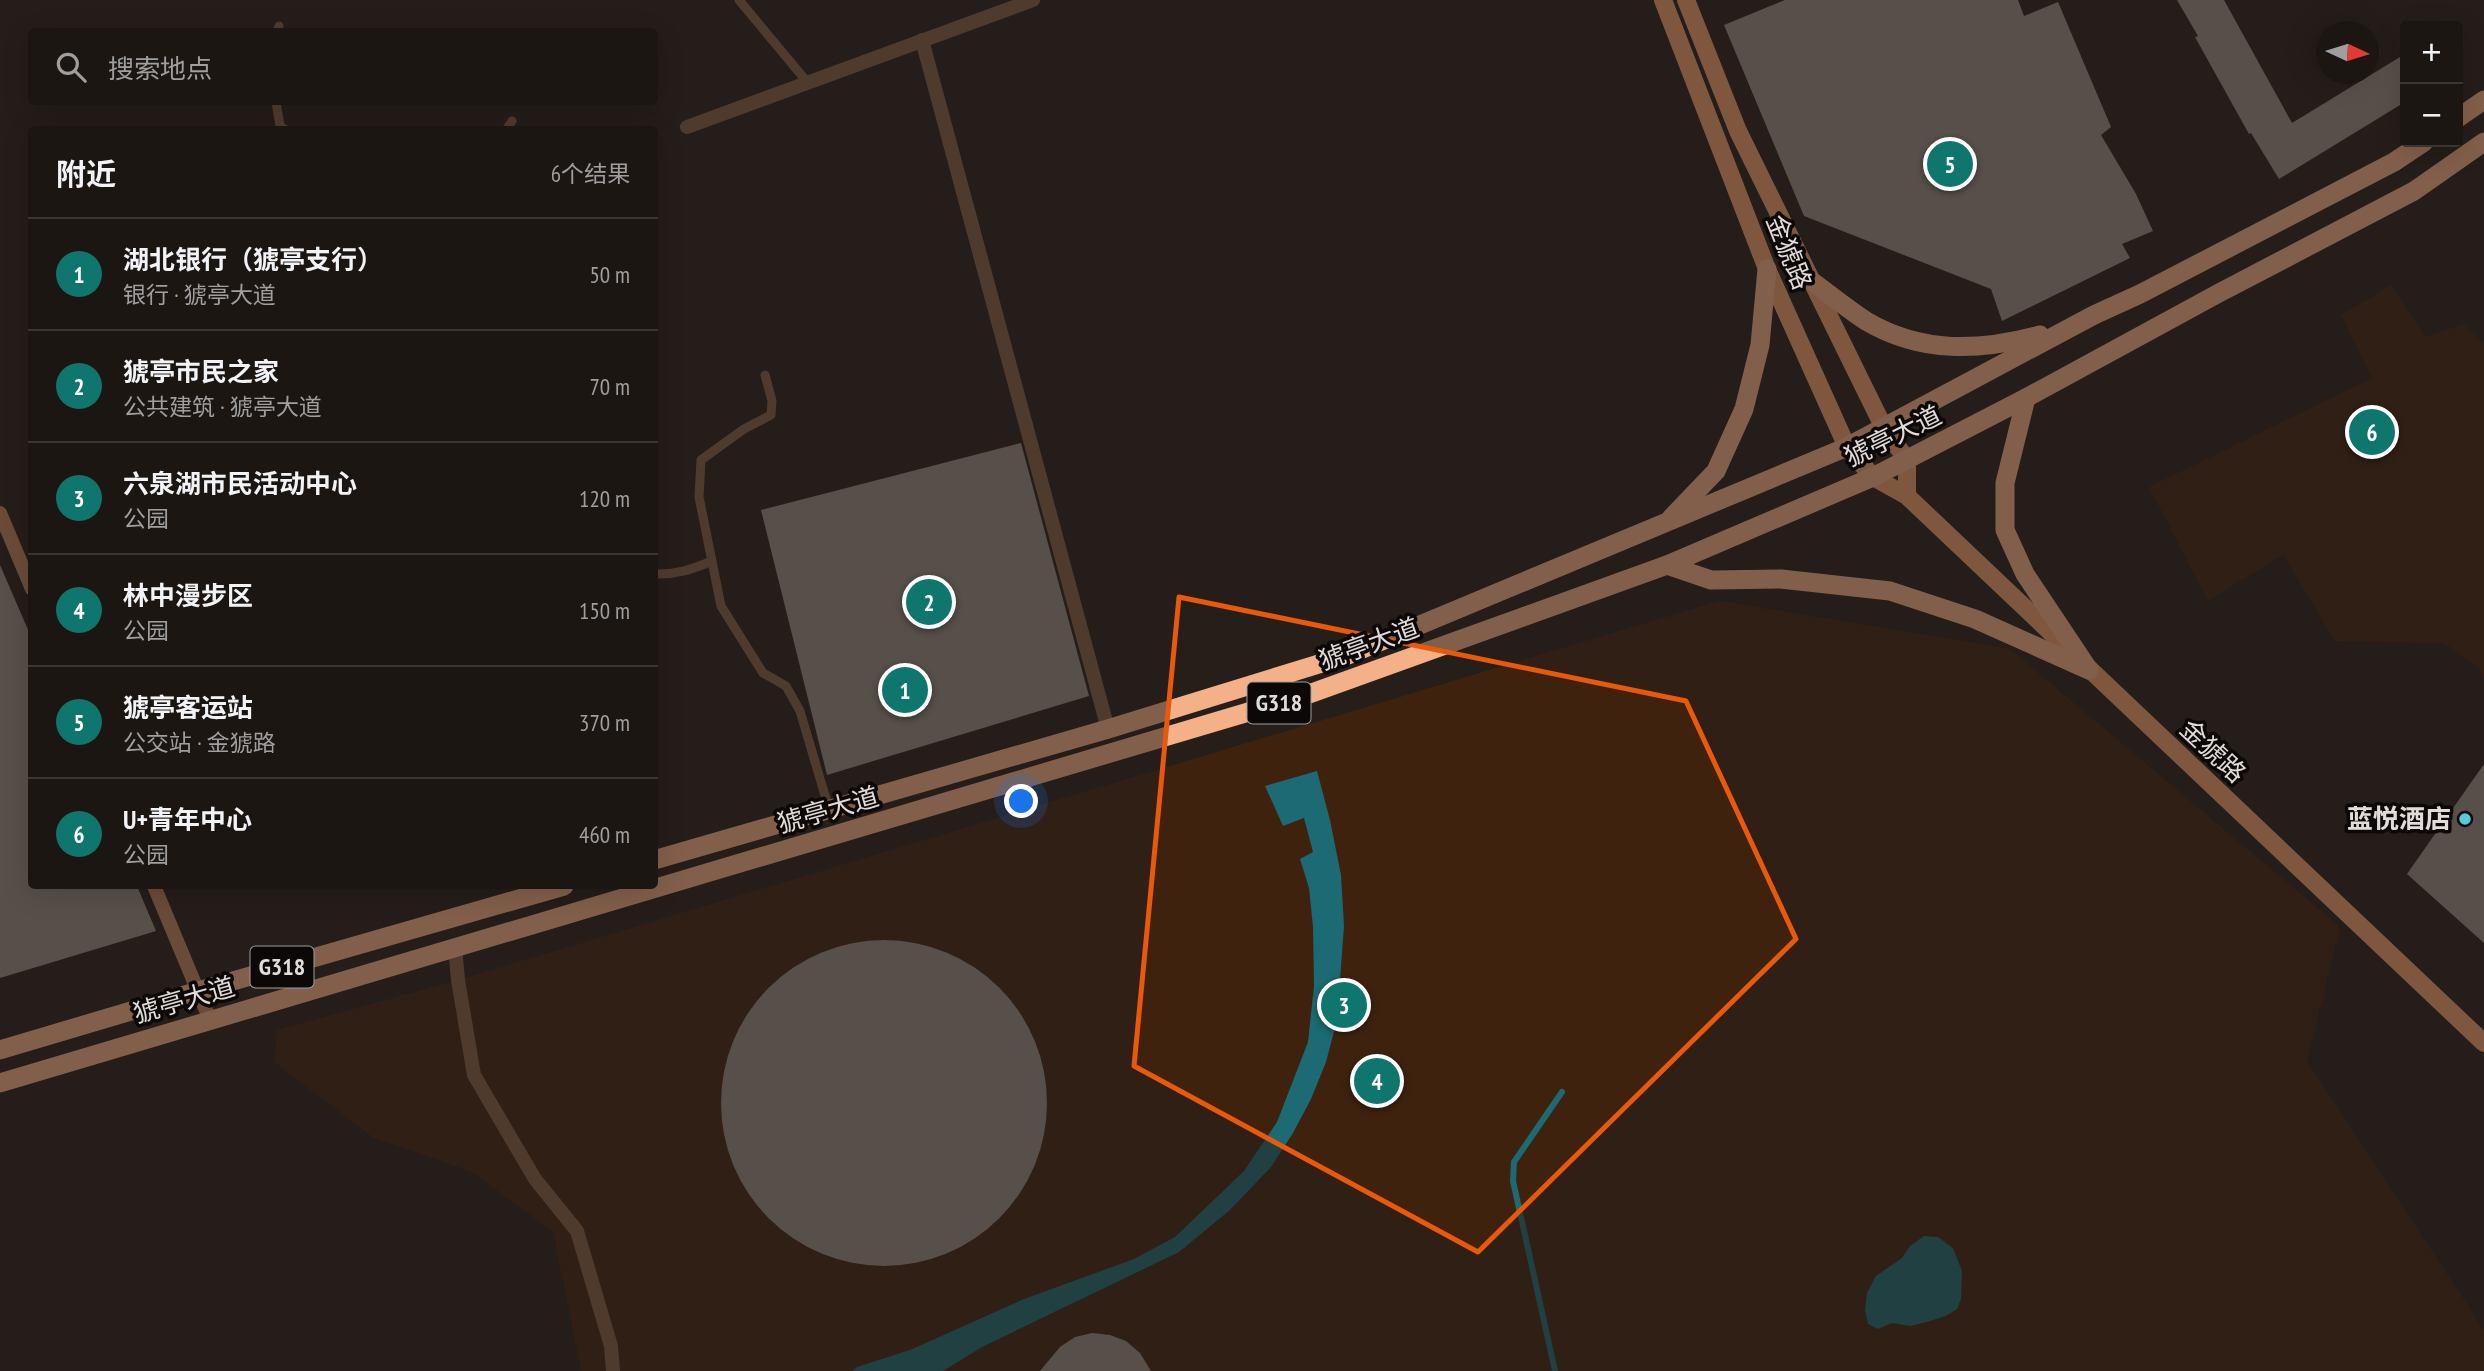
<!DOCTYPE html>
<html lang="zh">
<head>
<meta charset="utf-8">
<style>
	body { margin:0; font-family:"PT Sans Narrow","Noto Sans SC",sans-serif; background:#251f1c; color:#f1f3f6 }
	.controls { position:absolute; right:21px; top:21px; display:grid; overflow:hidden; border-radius:7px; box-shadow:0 7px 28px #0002 }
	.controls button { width:63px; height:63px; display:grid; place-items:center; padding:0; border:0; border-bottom:2px solid #3a3533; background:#1c1613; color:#f1f3f6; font:35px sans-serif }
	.compass { position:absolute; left:2316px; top:21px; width:63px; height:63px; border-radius:50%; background:#1c1613; box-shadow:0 7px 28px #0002; rotate:94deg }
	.you { position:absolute; left:1022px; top:802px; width:24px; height:24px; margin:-18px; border:5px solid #fff; border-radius:50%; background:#1a73e8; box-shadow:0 0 0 10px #1a73e833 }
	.badge { display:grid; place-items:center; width:46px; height:46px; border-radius:50%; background:#0f766e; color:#fff; font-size:23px; font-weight:700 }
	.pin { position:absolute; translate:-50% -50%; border:4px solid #fff; box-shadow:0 2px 7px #0006 }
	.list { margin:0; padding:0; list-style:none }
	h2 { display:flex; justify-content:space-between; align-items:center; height:91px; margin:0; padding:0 28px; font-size:30px }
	h2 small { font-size:23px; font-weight:400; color:#a09fa0 }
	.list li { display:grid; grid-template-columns:46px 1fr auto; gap:21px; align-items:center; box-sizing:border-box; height:112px; padding:0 28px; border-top:2px solid #3a3533 }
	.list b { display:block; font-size:26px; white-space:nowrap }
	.list p { margin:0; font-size:23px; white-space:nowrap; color:#a09fa0 }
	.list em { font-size:23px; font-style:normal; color:#a09fa0 }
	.icon { flex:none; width:38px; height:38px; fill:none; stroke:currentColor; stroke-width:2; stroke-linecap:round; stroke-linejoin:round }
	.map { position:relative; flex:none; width:2484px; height:1371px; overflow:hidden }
	.search { position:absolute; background:#1c1613; box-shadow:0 7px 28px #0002; left:28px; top:28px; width:630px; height:77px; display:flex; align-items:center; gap:18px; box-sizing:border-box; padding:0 24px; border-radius:7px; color:#a09fa0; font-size:26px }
	.panel { position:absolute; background:#1c1613; box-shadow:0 7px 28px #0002; left:28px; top:126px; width:630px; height:763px; border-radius:7px }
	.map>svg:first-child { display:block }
</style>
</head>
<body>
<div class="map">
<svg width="2484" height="1371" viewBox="0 0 2484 1371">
	<rect width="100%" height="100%" fill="#251e19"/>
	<!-- green -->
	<g fill="#3e220e">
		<polygon points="2391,285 2426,337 2464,324 2484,344 2484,678 2480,669 2444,643 2335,641 2283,555 2208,601 2149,487 2372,378 2341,315"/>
		<polygon points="1719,601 2010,649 2340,927 2307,1061 2484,1330 2484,1371 581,1371 553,1232 472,1172 372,1137 274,1062 277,1030 458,980"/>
	</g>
	<!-- water -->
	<g fill="#1c6a73">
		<polygon points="1317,771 1330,820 1341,875 1344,926 1337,1020 1326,1062 1311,1099 1293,1133 1271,1167 1230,1210 1179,1252 982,1347 943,1371 852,1371 857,1367 910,1350 1024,1299 1134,1259 1175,1237 1244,1171 1277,1122 1308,1042 1314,986 1313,927 1309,888 1300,859 1313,852 1304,818 1283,826 1265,786"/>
		<polygon points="1924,1236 1938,1237 1953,1248 1962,1271 1961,1299 1957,1309 1946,1316 1927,1322 1910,1326 1892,1323 1878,1329 1868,1324 1865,1310 1867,1293 1876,1276 1902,1258 1910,1246"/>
	</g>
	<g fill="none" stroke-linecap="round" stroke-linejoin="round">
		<!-- stream -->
		<polyline stroke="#1c6a73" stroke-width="6" points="1555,1371 1513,1181 1514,1162 1562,1092"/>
	</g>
	<!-- building -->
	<g fill="#958c86">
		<polygon points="1785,0 2018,0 2024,16 2058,2 2111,127 2101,135 2136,194 2153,231 2122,244 2130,258 2002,321 1991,289 1804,216 1724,25"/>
		<polygon points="2177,0 2224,0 2292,123 2405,54 2405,102 2279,179 2251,133 2249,134 2195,37 2198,36"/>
		<polygon points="1021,443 1089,696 827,775 761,510"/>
		<polygon points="0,565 32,639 32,886 137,886 156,931 0,978"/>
		<polygon points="2484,764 2484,943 2407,874"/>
		<circle cx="884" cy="1103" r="163"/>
		<polygon points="1092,1333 1110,1335 1126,1341 1140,1353 1151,1371 1040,1371 1060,1347 1075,1337"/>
	</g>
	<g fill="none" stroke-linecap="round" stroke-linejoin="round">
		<!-- service -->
		<g stroke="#845f48" stroke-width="9">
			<polyline points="739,0 808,83"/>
			<polyline points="277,32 279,26"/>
			<polyline points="276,102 280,126 286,130"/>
			<polyline points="506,130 512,121"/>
			<polyline points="765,375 772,401 771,415 744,429 701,460 699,497 721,606 763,673 786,686 800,711 829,809"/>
			<path d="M 654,574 C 676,575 693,569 712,561"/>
		</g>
		<!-- minor -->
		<g stroke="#845f48" stroke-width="14">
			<polyline points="922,40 1108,729"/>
			<polyline points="687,127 1033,0"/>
		</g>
		<!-- tertiary -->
		<polyline stroke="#845f48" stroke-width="14" points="455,947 458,980 474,1075 535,1179 577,1231 611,1346 613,1371"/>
		<!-- secondary -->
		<g stroke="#bf835d" stroke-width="14">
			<polyline points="0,513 32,589"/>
			<polyline points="154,886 210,1020"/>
		</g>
		<!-- primary -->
		<g stroke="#ec9e6c" stroke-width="18">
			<polyline points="1663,0 1767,269 1847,447 1873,477 1907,496 2484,1043"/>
			<polyline points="1686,0 1738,131 1884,428 1907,460 1907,496"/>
		</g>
		<!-- trunk -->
		<g stroke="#f4b086" stroke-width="19">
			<polyline points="2458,118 2484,100"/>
			<path d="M 1813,282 C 1830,295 1848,309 1866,321 C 1922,354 1980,351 2040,335"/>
			<polyline points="1671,518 1716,471 1744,409 1760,345 1767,269"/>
			<polyline points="1667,565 1711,580 1781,579 1890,591 1975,619 2089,670 2025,574 2005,530 2005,483 2026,398"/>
			<polyline points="654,860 1108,729 1348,655 1847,447 2094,315 2140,294 2394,162 2424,142"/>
			<polyline points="0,1050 198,991 564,886"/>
			<polyline points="0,1083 1309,694 1667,565 1873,477 2026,398 2219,293 2414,191 2484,142"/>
		</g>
	</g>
	<!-- marked area -->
	<path d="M0 0H2484V1371H0ZM 1179,597 L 1686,701 L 1796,939 L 1478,1252 L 1134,1066 Z" fill="#251e19" fill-opacity=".55" fill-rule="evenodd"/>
	<path fill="none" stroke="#e8590c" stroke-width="5" stroke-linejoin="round" d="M 1179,597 L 1686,701 L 1796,939 L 1478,1252 L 1134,1066 Z"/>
	<!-- markers -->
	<circle fill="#53cbdb" stroke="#0c0807" stroke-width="2.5" cx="2465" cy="819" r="7"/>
	<g text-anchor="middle" stroke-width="7" stroke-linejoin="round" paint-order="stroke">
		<!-- shield labels -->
		<g fill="#0c0807" stroke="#a19c9a" stroke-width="2">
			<rect x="1247.5" y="682.5" width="63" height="41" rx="5"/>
			<rect x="250.5" y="946.5" width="63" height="41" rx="5"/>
		</g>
		<g font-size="24" font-weight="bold" fill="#e1dcd9">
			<text x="1279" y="711">G318</text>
			<text x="282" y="975">G318</text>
		</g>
		<!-- street labels -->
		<g font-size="26" fill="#e1dcd9" stroke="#0c0807">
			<text transform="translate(1789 252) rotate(68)" y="9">金猇路</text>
			<text transform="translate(1893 436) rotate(-26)" y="9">猇亭大道</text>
			<text transform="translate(1369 644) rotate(-20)" y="9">猇亭大道</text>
			<text transform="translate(2213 751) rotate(43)" y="9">金猇路</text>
			<text transform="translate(828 810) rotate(-16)" y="9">猇亭大道</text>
			<text transform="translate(184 1000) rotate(-16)" y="9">猇亭大道</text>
		</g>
		<!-- poi labels -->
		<g font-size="26" font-weight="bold" fill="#e1dcd9" stroke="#0c0807" text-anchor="end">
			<text x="2451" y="828">蓝悦酒店</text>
		</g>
	</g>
</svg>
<div class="controls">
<button>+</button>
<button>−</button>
</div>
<svg class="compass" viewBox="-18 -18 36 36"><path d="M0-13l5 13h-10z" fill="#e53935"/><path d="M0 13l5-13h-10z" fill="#a09fa0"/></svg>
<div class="you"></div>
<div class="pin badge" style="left:905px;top:690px">1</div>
<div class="pin badge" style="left:929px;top:602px">2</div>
<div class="pin badge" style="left:1344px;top:1005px">3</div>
<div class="pin badge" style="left:1377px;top:1081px">4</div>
<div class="pin badge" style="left:1950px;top:164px">5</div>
<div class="pin badge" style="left:2372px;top:432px">6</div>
<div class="search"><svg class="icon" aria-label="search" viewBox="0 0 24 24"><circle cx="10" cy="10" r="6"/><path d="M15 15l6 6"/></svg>搜索地点</div>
<section class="panel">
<h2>附近<small>6个结果</small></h2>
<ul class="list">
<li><span class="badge">1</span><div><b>湖北银行（猇亭支行）</b><p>银行 · 猇亭大道</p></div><em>50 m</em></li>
<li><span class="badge">2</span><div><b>猇亭市民之家</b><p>公共建筑 · 猇亭大道</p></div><em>70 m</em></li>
<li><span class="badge">3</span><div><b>六泉湖市民活动中心</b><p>公园</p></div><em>120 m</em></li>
<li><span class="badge">4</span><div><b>林中漫步区</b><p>公园</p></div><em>150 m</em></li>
<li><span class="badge">5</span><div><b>猇亭客运站</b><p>公交站 · 金猇路</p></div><em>370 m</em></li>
<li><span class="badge">6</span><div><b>U+青年中心</b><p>公园</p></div><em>460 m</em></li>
</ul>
</section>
</div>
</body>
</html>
